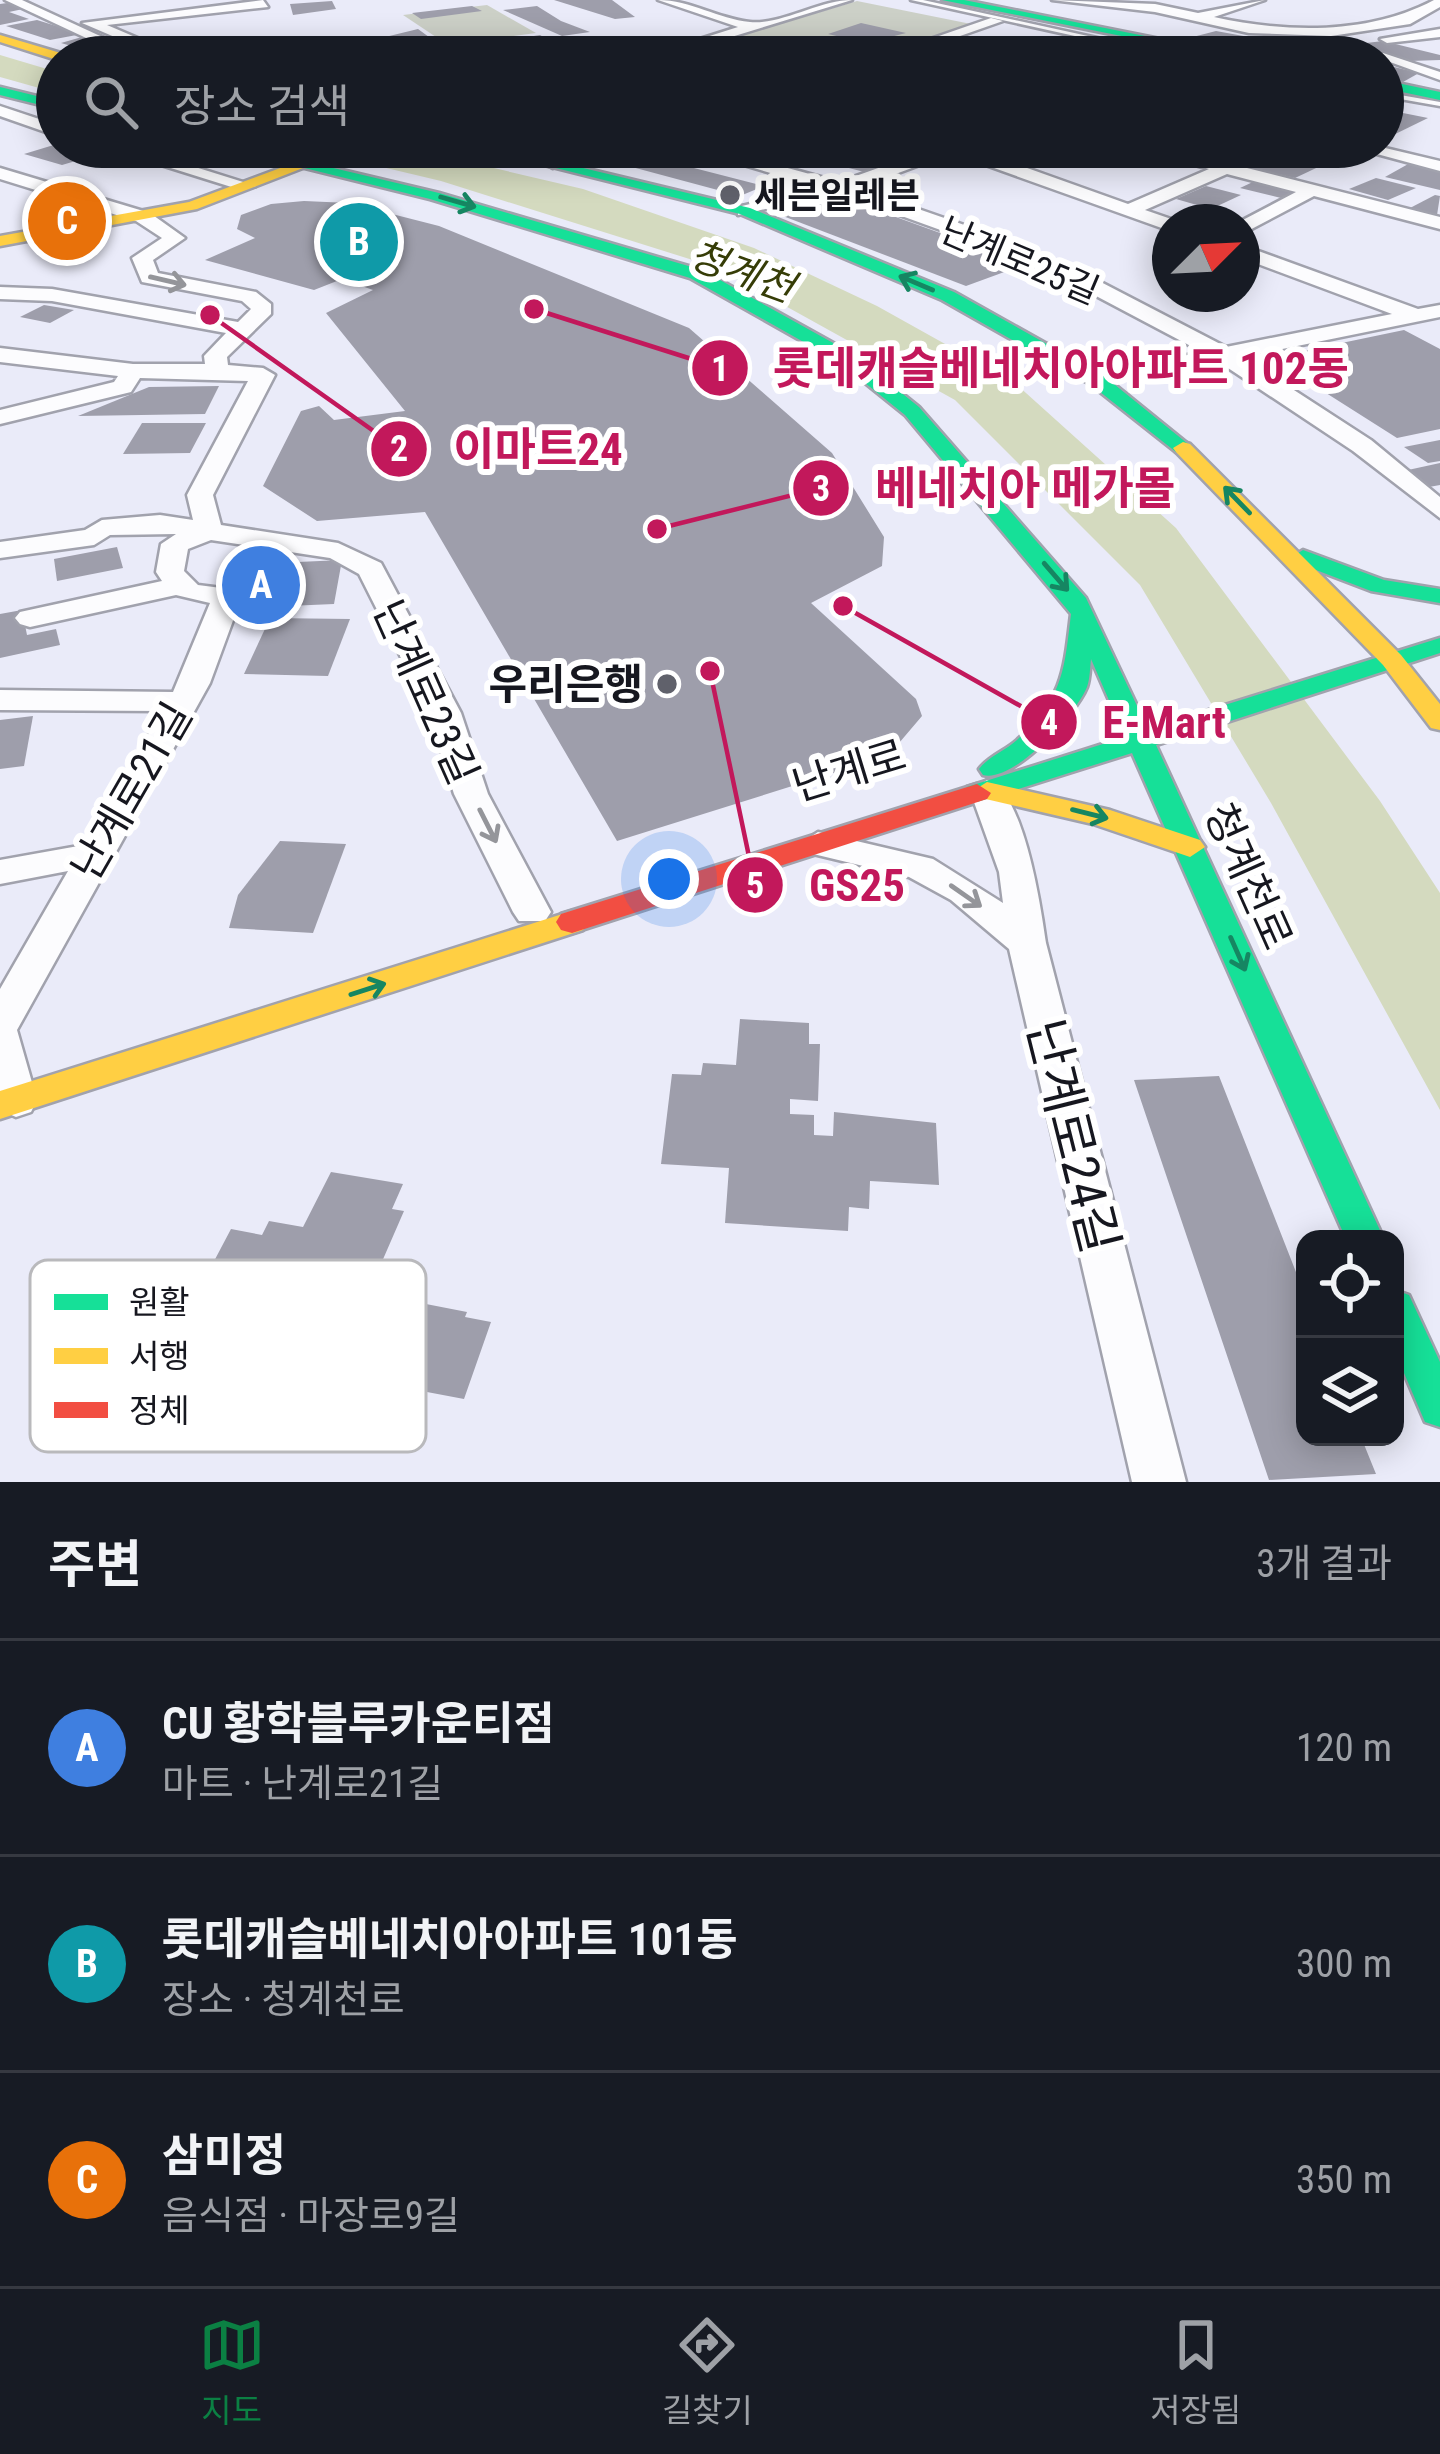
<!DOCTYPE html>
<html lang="ko">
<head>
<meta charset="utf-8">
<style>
	body { margin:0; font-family:"Roboto Condensed","Noto Sans KR",sans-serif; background:#242831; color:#f1f3f6 }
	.controls { position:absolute; right:36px; bottom:36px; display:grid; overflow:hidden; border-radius:24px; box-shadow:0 6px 30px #0003 }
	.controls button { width:108px; height:108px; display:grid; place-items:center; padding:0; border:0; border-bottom:3px solid #363941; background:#171b24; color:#f1f3f6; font:60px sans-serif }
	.compass { position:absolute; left:1152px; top:204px; width:108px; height:108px; border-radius:50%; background:#171b24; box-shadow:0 6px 30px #0003; rotate:66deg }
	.you { position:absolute; left:669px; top:879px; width:42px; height:42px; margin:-30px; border:9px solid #fff; border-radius:50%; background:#1a73e8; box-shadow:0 0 0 18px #1a73e833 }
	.badge { display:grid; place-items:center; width:78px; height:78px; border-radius:50%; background:#0b8043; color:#fff; font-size:39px; font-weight:700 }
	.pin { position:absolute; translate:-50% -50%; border:6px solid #fff; box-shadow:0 3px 12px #0006 }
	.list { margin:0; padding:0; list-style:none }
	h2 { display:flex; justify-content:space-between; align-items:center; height:156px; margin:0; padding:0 48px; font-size:51px }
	h2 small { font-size:39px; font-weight:400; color:#9ea1a6 }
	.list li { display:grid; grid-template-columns:78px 1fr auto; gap:36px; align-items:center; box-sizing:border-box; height:216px; padding:0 48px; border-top:3px solid #363941 }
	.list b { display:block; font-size:45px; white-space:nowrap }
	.list p { margin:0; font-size:39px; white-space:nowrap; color:#9ea1a6 }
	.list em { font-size:39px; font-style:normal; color:#9ea1a6 }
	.icon { flex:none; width:66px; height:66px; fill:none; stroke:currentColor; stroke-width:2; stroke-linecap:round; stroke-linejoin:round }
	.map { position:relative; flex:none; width:1440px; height:1482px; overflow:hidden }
	.search { position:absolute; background:#171b24; box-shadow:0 6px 30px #0003; left:36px; right:36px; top:36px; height:132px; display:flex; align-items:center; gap:30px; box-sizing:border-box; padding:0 42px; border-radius:66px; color:#9ea1a6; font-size:45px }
	.sheet { height:804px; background:#171b24 }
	nav { display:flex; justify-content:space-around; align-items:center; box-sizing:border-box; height:168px; border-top:3px solid #363941; background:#171b24; font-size:33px; color:#9ea1a6 }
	nav a { display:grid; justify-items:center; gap:6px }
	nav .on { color:#0b8043 }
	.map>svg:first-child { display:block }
</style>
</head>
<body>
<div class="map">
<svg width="1440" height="1482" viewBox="0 0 1440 1482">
	<rect width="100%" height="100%" fill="#eaebf9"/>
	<!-- green -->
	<g fill="#ccd0c7">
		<polygon points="857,1 976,25 878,57 715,57 688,51"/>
		<polygon points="487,5 536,33 448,45 403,15"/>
	</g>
	<!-- water -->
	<g fill="#d4dabf">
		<polygon points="0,55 57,72 57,93 0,77"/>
		<polygon points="298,147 404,147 583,189 754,248 877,306 1015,383 1176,528 1380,801 1440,893 1440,1110 1271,803 1140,585 955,400 715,267 441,181"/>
	</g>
	<!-- building -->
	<g fill="#9e9eab">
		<polygon points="554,0 612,0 635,17 615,19"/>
		<polygon points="332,1 336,9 293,15 290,4"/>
		<polygon points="7,3 23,9 9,12 29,19 0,25 0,4"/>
		<polygon points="472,6 482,11 421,19 412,13"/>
		<polygon points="537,6 561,21 590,32 562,36 503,10"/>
		<polygon points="37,20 82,34 50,40 6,26"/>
		<polygon points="861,23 906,33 867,43 828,34"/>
		<polygon points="418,29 444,48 482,57 428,53 442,49 401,51 377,39"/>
		<polygon points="1216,31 1260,39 1248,44 1263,47 1255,51 1185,39"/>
		<polygon points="540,35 561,47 571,46 591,57 547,57 515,39"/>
		<polygon points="82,37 134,52 109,57 61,43"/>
		<polygon points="1383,41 1440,55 1440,60 1410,61 1358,44"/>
		<polygon points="1390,66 1419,73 1403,82 1383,77 1383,68"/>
		<polygon points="1383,109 1428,118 1383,140"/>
		<polygon points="57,144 57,147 96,155 62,165 24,154"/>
		<polygon points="851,147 905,160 872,174 818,160"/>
		<polygon points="1290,147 1324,147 1348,153 1295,178 1247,167"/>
		<polygon points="641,150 661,155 655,158 764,186 740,196 617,163"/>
		<polygon points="1410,163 1440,170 1440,190 1385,177"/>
		<polygon points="1376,178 1416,188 1388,200 1349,189"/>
		<polygon points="1255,181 1299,192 1285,199 1240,188"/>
		<polygon points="1206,186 1241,195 1211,209 1176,199"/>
		<polygon points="835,195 1026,264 966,286 775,213"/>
		<polygon points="1435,195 1440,196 1437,215 1410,208"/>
		<polygon points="304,201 349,203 439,226 689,328 832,453 884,537 882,566 811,603 916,699 922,716 888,756 617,841 425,512 317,521 263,486 301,411 319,406 334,420 405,411 326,313 373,290 342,279 314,290 205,260 255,238 237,229 241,215 271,204"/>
		<polygon points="44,305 74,310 50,323 20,317"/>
		<polygon points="1404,330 1440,349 1440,429 1397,438 1304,379 1321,376 1284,355"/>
		<polygon points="219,386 205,414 78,416 149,387"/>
		<polygon points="142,423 206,423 190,453 123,454"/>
		<polygon points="1440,440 1440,461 1428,463 1404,447"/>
		<polygon points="1440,463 1440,485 1429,487 1408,470"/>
		<polygon points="117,547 123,568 57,581 54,559"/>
		<polygon points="342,560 334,604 265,607 271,586 225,589 232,565"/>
		<polygon points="22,610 27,635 56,629 60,645 0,658 0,614"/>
		<polygon points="270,618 350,619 328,676 244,674"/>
		<polygon points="33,716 24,766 0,769 0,720"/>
		<polygon points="280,841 346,844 313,933 229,928 238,895"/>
		<polygon points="740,1019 809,1023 809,1044 820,1044 818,1101 790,1099 790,1114 814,1115 814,1135 833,1136 834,1112 936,1123 939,1185 870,1181 869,1209 849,1207 848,1231 725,1223 729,1168 661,1164 672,1074 701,1075 703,1063 736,1065"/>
		<polygon points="1219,1076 1305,1295 1305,1437 1361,1437 1376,1474 1269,1480 1134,1080"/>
		<polygon points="331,1172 403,1184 392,1209 404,1211 374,1280 345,1275 337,1292 363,1297 352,1321 373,1325 385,1296 467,1312 465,1317 491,1322 464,1399 390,1385 377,1420 355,1415 342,1444 212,1417 244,1351 174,1337 231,1229 262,1235 269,1221 303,1227"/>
	</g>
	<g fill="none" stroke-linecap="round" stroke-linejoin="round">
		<!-- lane casing -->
		<g stroke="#a1a2ad" stroke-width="5">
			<g id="lane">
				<polygon points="911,0 923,0 1184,57 1170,57"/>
				<polygon points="1166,47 1203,55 1207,57 1169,51"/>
				<polygon points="1383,92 1440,102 1440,106 1383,96"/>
			</g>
		</g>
		<!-- street casing -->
		<g stroke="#a1a2ad" stroke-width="5">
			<g id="street">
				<polygon points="5,0 22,0 111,41 99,44"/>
				<polygon points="263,0 268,7 107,25 154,45 127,53 120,49 131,44 82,23"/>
				<path d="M 658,0 C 691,0 718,19 750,22 C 782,25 819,0 852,0 L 666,57 L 643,57 L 738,27 Z"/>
				<path d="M 1052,0 L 1155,4 L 1198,13 L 1265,0 L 1214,17 C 1286,33 1368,35 1434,0 L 1440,0 L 1440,7 L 1410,24 L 1331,36 L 1249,33 L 1155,12 Z"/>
				<polygon points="991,18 1003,21 900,57 878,57"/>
				<polygon points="1440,29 1440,37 1387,43 1380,39"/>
				<polygon points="1105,39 1110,46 1083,57 1063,57"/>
				<polygon points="1341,41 1336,48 1254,55 1261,51"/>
				<polygon points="321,47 316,54 184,57 191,53"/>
				<polygon points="1383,53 1440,72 1440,80 1376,57"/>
				<polygon points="0,106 57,125 57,136 0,116"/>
				<polygon points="104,147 131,147 256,186 241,190"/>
				<polygon points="586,147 612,147 553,168 544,163"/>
				<path d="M 683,147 L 711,147 L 839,182 L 937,147 L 968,147 L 1128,204 L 1209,169 L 1134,147 C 1164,147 1189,158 1219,161 C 1239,163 1261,147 1283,147 L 1243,167 L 1440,217 L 1440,229 L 1314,196 L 1242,234 L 1239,222 L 1296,192 L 1227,174 L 1145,210 L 1177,221 L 1170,222 L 1170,231 L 952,153 L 858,188 L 996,236 L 1095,279 L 1226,347 L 1392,314 L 1242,258 L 1242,245 L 1418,309 L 1440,305 L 1440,317 L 1243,357 L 1371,440 L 1440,497 L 1440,518 L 1353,451 L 1219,362 L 1089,385 L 1089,375 L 1202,352 L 1081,288 L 982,245 L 838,193 L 738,215 L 738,207 L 818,187 Z"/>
				<polygon points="1351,147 1381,147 1440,161 1440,171"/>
				<polygon points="0,168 150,213 185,238 153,260 158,273 256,292 271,304 271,314 227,357 228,365 263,368 275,375 213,495 221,525 338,543 381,563 461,713 488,794 551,912 545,921 519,921 513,912 454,794 429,713 359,574 330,558 211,540 188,549 184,571 198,585 237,590 242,596 210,683 17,1030 37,1100 31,1112 16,1117 0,1110 0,989 68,871 0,884 0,860 84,845 162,711 0,710 0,690 173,692 210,603 176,595 30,627 20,624 15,618 20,612 162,581 156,572 161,544 176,534 110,535 94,545 0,558 0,542 85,530 102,520 160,515 193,520 187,495 248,381 140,378 131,392 0,424 0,410 114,382 118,376 0,362 0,348 133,364 205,364 204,356 226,333 52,301 0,299 0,287 52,289 238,322 251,309 242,301 142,282 132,258 162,238 136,221 0,179"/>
				<path d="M 987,780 C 1024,790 1041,908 1046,943 L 1186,1482 L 1132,1482 L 1009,949 L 951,900 L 909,877 L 805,852 L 800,844 L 818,832 L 933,859 L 1003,903 L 999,872 L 970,791 Z"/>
			</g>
		</g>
		<!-- fast casing -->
		<g stroke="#a1a2ad" stroke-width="5">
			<g id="fast">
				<polygon points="942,0 964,0 1250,57 1226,57"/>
				<polygon points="1383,80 1440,92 1440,100 1383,88"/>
				<polygon points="0,87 57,101 57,109 0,95"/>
				<path d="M 220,147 L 245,147 L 439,193 L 702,270 L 853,354 L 919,407 L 1086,598 L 1148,729 L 1440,638 L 1440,653 L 1156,745 L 1384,1239 L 1346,1239 L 1132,753 L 977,802 L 963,793 L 967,787 L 1125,737 L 1091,659 C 1090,667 1090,679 1087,687 C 1076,714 1014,783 983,775 L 979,769 C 989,756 1005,751 1017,740 C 1063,697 1064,673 1071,614 L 905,415 L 839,362 L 690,278 L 430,199 Z"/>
				<polygon points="472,147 496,147 750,208 954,292 1104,376 1193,448 1183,454 1176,452 1090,384 942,300 740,214"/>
				<polygon points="1303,550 1384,580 1440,589 1440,603 1371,591 1295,562 1292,557"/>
				<polygon points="1395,1290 1409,1295 1440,1362 1440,1427 1425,1422 1395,1352"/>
			</g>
		</g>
		<!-- slow casing -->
		<g stroke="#a1a2ad" stroke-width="5">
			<g id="slow">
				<polygon points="0,35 64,54 66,57 57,60 0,42"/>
				<polygon points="337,147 357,147 197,209 0,246 0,236 189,202"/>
				<polygon points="1183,442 1190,444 1401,655 1440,704 1440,730 1431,728 1383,665 1176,452 1173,448"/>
				<polygon points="987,782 1110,810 1200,840 1205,847 1190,857 1093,824 977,797 973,791"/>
				<polygon points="572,911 583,914 588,922 583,930 0,1119 0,1091"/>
			</g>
		</g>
		<!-- jam casing -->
		<g stroke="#a1a2ad" stroke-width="5">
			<polygon id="jam" points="977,784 991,793 987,799 572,933 561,930 556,922 561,914"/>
		</g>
		<!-- lane -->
		<use href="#lane" fill="#fcfcfe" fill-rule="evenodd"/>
		<!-- street -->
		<use href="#street" fill="#fcfcfe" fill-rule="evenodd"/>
		<!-- fast -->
		<use href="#fast" fill="#16e098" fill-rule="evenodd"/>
		<!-- slow -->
		<use href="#slow" fill="#ffcf43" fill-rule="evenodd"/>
		<!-- jam -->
		<use href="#jam" fill="#f24e42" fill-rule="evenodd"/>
	</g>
	<!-- one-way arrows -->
	<defs><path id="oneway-shaft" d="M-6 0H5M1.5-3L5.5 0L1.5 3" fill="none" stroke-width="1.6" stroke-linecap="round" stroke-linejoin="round" transform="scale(3)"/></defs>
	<g stroke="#168662">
		<use href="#oneway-shaft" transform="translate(458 202) rotate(16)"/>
		<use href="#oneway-shaft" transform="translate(916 283) rotate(-157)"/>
		<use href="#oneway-shaft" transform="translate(1237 500) rotate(-134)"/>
		<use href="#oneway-shaft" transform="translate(1056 577) rotate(49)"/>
		<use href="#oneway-shaft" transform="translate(1090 814) rotate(14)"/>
		<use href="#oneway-shaft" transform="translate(1238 954) rotate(66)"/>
		<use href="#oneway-shaft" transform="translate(368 989) rotate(-18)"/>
	</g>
	<g stroke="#94959a">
		<use href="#oneway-shaft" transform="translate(168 281) rotate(13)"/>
		<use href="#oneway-shaft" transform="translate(488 826) rotate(63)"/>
		<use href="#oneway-shaft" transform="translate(966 896) rotate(35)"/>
	</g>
	<!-- markers -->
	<g fill="#60616b" stroke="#fff" stroke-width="4.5">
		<circle cx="730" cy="195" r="12"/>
		<circle cx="667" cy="684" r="12"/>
	</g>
	<g text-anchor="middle" stroke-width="12" stroke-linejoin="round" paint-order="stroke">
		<!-- far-poi labels -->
		<g font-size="36" font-weight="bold" fill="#16171f" stroke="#fff" text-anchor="start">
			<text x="754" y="208">세븐일레븐</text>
		</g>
		<!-- far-street labels -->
		<g font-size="36" fill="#16171f" stroke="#fff">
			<text transform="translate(1020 260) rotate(23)" y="13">난계로25길</text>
		</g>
		<!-- far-water labels -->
		<g font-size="39" font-style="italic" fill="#363d07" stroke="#fff">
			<text transform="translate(742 271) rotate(20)" y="14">청계천</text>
		</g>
		<!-- poi labels -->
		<g font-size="42" font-weight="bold" fill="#16171f" stroke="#fff" text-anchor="end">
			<text x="643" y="699">우리은행</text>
		</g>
		<!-- street labels -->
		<g font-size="42" fill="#16171f" stroke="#fff">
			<text transform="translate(426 692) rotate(66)" y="15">난계로23길</text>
			<text transform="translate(849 770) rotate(-17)" y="15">난계로</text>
			<text transform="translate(131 791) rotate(-60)" y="15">난계로21길</text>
			<text transform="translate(1249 876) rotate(66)" y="15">청계천로</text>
		</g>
		<!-- near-street labels -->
		<g font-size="51" fill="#16171f" stroke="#fff">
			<text transform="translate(1073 1136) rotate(76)" y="18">난계로24길</text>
		</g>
	</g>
	<!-- legend -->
	<rect x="30" y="1260" width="396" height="192" rx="18" fill="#fff" stroke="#b9b9bc" stroke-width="3"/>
	<rect x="54" y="1294" width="54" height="16" fill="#16e098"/>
	<rect x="54" y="1348" width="54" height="16" fill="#ffcf43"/>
	<rect x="54" y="1402" width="54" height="16" fill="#f24e42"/>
	<g font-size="33" fill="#16171f">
		<text x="129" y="1314">원활</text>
		<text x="129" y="1368">서행</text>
		<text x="129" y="1422">정체</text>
	</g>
	<!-- callouts -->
	<path fill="none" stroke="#c2185b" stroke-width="4.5" d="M534 309L720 368M210 315L399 449M657 529L821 488M843 606L1049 722M710 671L755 885"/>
	<g fill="#c2185b" stroke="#fff" stroke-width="4.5">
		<circle cx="534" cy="309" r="12"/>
		<circle cx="210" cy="315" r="12"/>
		<circle cx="657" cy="529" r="12"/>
		<circle cx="843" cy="606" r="12"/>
		<circle cx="710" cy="671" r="12"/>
		<circle cx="720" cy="368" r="30"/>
		<circle cx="399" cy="449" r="30"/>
		<circle cx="821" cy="488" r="30"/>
		<circle cx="1049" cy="722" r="30"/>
		<circle cx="755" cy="885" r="30"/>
	</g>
	<g font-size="36" text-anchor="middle" font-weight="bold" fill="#fff">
		<text x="720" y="381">1</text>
		<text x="399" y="461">2</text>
		<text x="821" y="501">3</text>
		<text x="1049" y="735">4</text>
		<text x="755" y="898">5</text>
	</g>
	<g font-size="45" text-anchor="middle" font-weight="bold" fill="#c2185b" stroke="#fff" stroke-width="12" stroke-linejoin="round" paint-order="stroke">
		<text x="1061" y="384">롯데캐슬베네치아아파트 102동</text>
		<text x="538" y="465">이마트24</text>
		<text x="1025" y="504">베네치아 메가몰</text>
		<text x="1164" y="738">E-Mart</text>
		<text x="857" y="901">GS25</text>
	</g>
</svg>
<div class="controls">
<button><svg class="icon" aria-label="locate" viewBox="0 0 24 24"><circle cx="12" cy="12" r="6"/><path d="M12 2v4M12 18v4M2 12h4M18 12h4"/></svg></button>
<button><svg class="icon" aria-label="layers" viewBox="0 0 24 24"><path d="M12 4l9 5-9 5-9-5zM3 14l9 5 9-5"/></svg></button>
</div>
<svg class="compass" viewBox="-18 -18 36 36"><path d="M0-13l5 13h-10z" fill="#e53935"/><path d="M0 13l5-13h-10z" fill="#9ea1a6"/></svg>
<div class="you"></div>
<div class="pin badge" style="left:261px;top:585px;background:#3f7fe0">A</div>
<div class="pin badge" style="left:359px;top:242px;background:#0f9aa8">B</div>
<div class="pin badge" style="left:67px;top:221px;background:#e8710a">C</div>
<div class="search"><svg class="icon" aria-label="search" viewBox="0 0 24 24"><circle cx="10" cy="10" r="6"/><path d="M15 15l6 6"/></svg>장소 검색</div>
</div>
<section class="sheet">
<h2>주변<small>3개 결과</small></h2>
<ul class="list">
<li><span class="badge" style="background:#3f7fe0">A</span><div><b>CU 황학블루카운티점</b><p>마트 · 난계로21길</p></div><em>120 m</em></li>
<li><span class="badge" style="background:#0f9aa8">B</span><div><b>롯데캐슬베네치아아파트 101동</b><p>장소 · 청계천로</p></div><em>300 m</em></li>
<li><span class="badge" style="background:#e8710a">C</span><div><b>삼미정</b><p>음식점 · 마장로9길</p></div><em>350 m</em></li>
</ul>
</section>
<nav>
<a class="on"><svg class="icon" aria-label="map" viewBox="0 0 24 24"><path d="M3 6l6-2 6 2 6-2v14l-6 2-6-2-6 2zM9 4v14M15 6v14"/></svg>지도</a>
<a><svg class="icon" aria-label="directions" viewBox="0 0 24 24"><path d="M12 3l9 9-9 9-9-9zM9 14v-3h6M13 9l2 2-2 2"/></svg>길찾기</a>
<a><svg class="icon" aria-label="saved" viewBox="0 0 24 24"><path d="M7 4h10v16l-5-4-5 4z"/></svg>저장됨</a>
</nav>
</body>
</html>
